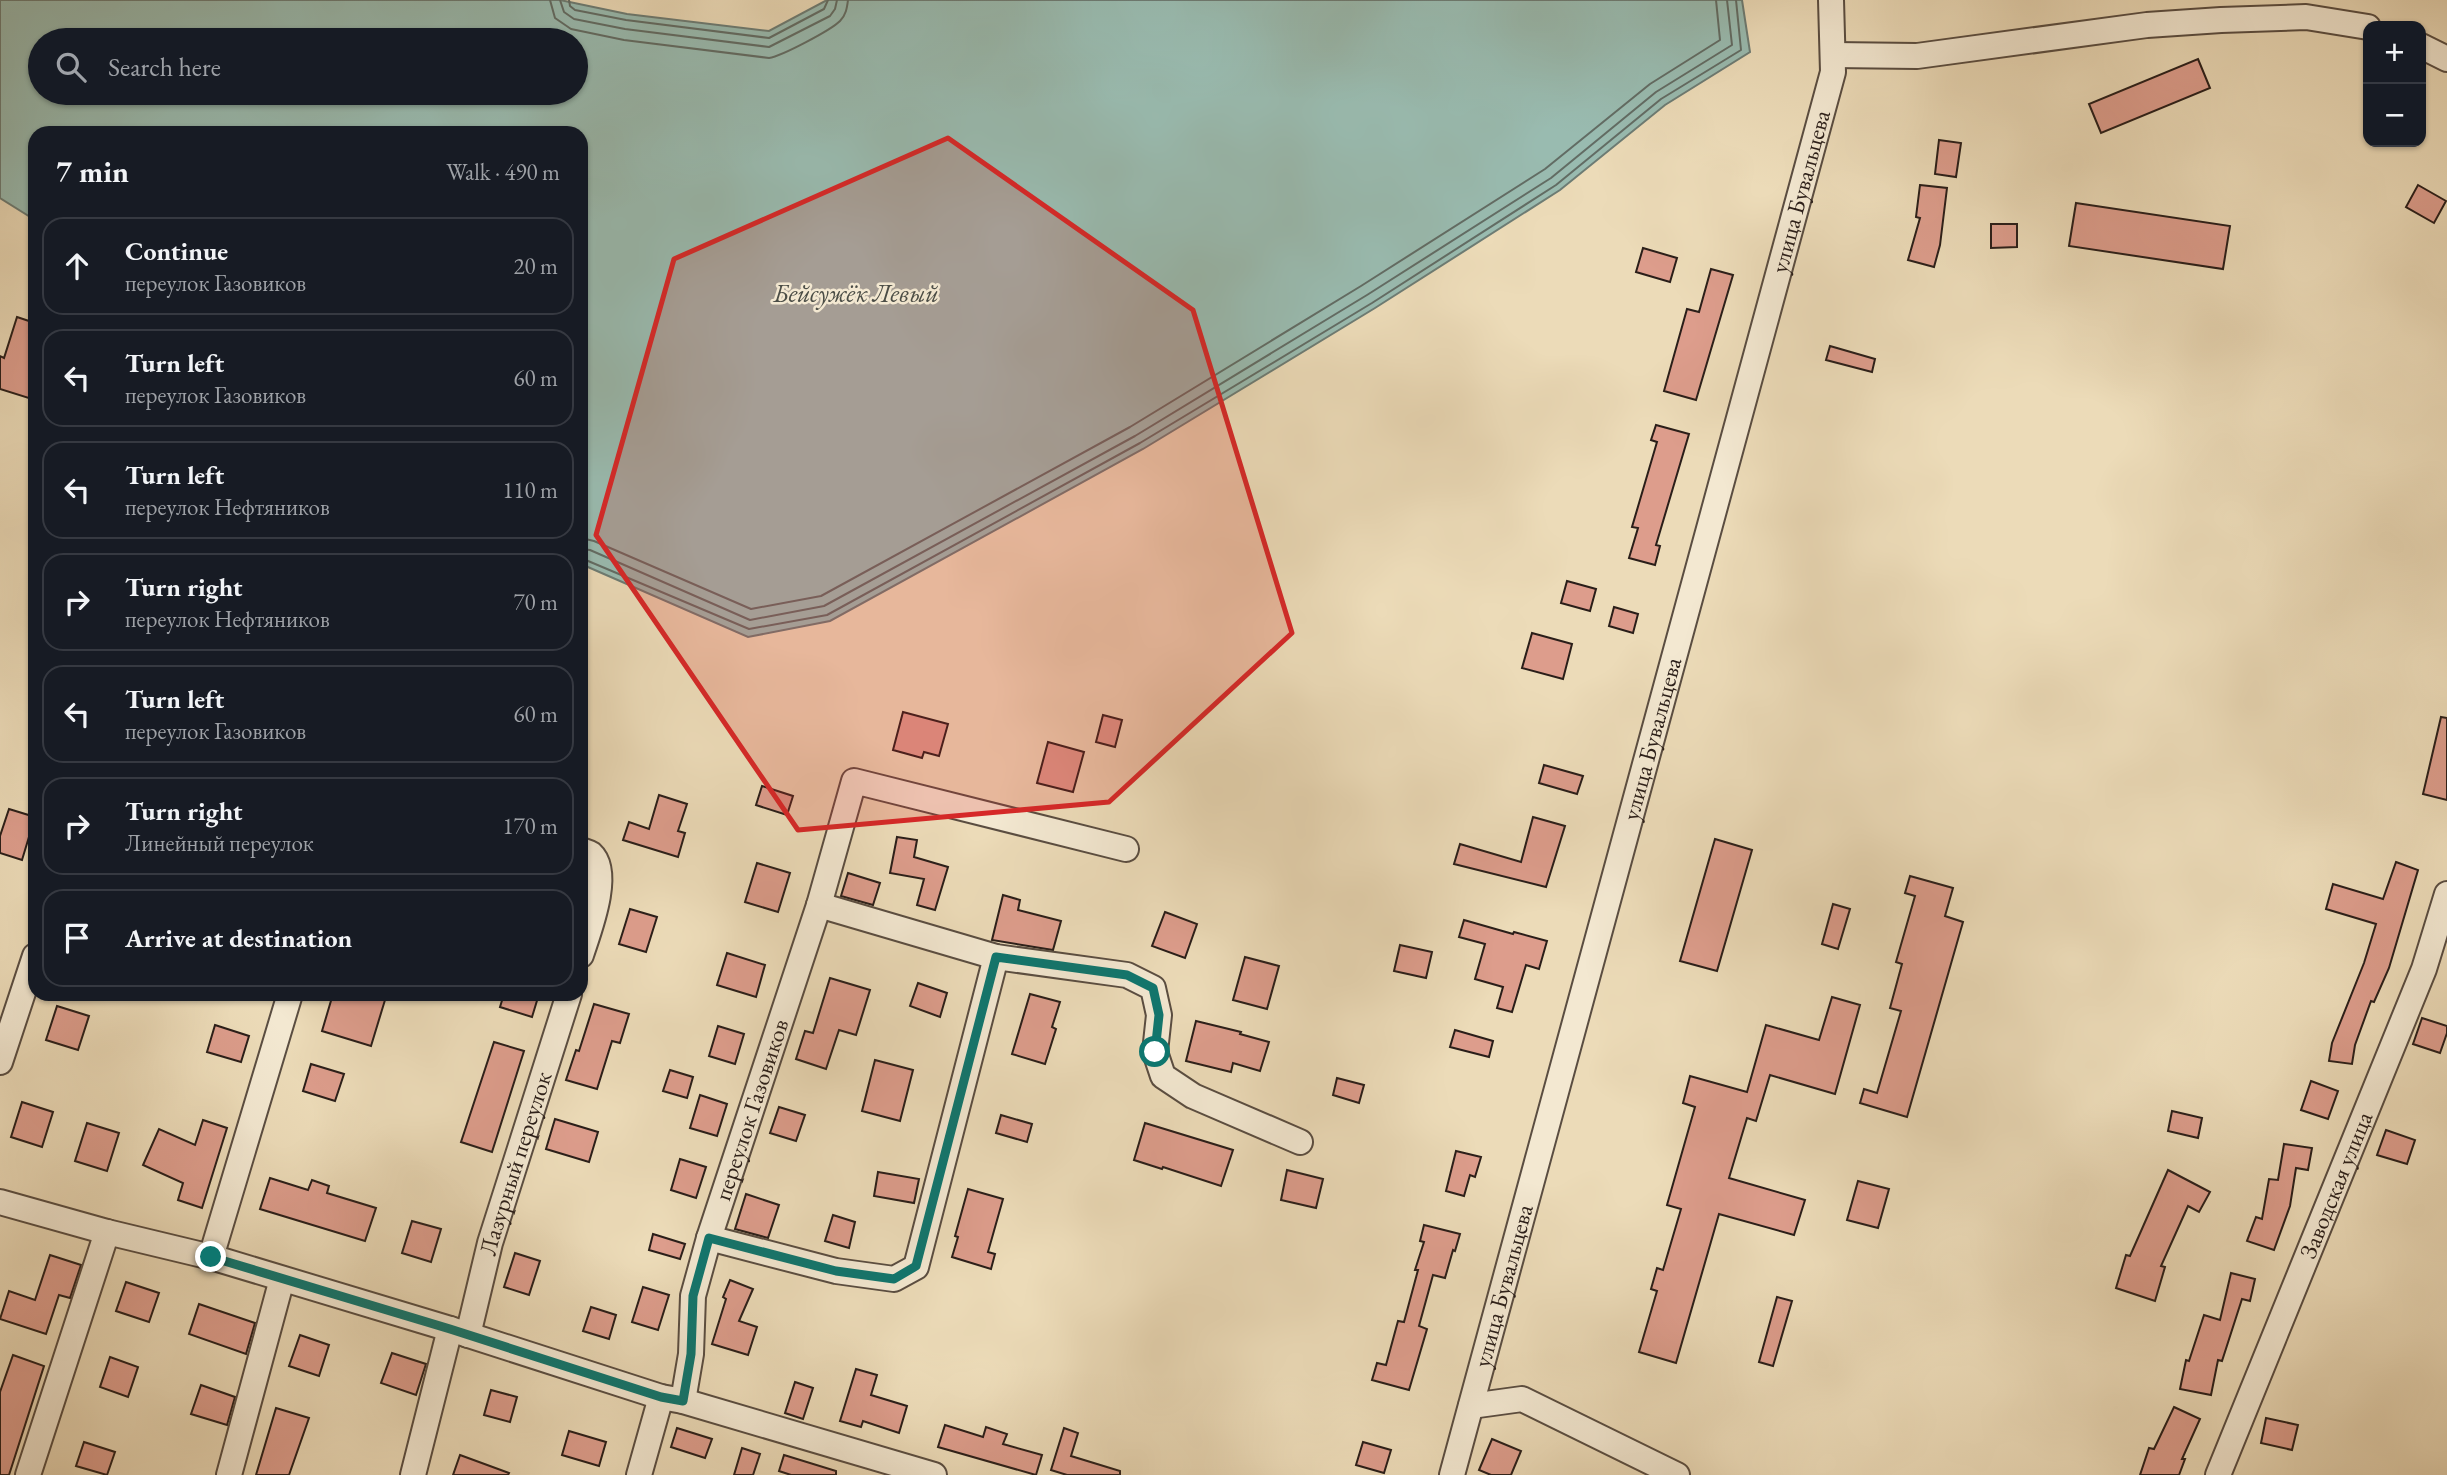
<!DOCTYPE html>
<html lang="en">
<head>
<meta charset="utf-8">
<style>
	body { margin:0; font-family:"EB Garamond",serif; background:#20242c; color:#f1f3f6 }
	.controls { position:absolute; right:21px; top:21px; display:grid; overflow:hidden; border-radius:14px; box-shadow:0 2px 5px #0004 }
	.controls button { width:63px; height:63px; display:grid; place-items:center; padding:0; border:0; border-bottom:2px solid #363941; background:#171b24; color:#f1f3f6; font:35px sans-serif }
	.stop { position:absolute; width:21px; height:21px; margin:-16px; border:5px solid #0f766e; border-radius:50%; background:#fff }
	.stop.end { background:#0f766e; border-color:#fff; box-shadow:0 2px 7px #0008 }
	.list { margin:0; padding:0; list-style:none }
	h2 { display:flex; justify-content:space-between; align-items:center; height:91px; margin:0; padding:0 28px; font-size:30px }
	h2 small { font-size:23px; font-weight:400; color:#9ea1a6 }
	.list li { display:grid; grid-template-columns:46px 1fr auto; gap:21px; align-items:center; box-sizing:border-box; height:98px; margin:0 14px 14px; padding:0 14px; border:2px solid #363941; border-radius:21px }
	.list b { display:block; font-size:26px; white-space:nowrap }
	.list p { margin:0; font-size:23px; white-space:nowrap; color:#9ea1a6 }
	.list em { font-size:23px; font-style:normal; color:#9ea1a6 }
	.icon { flex:none; width:38px; height:38px; fill:none; stroke:currentColor; stroke-width:2; stroke-linecap:round; stroke-linejoin:round }
	.map { position:relative; flex:none; width:2447px; height:1475px; overflow:hidden }
	.search { position:absolute; background:#171b24; box-shadow:0 2px 5px #0004; left:28px; top:28px; width:560px; height:77px; display:flex; align-items:center; gap:18px; box-sizing:border-box; padding:0 24px; border-radius:38px; color:#9ea1a6; font-size:26px }
	.panel { position:absolute; background:#171b24; box-shadow:0 2px 5px #0004; left:28px; top:126px; width:560px; height:875px; border-radius:21px }
	.map>svg:first-child { display:block }
</style>
</head>
<body>
<div class="map">
<svg width="2447" height="1475" viewBox="0 0 2447 1475">
	<rect width="100%" height="100%" fill="#ecdbb8"/>
	<filter id="stains"><feTurbulence type="fractalNoise" baseFrequency=".00286" numOctaves="4"/><feColorMatrix values="0 0 0 0 .2 0 0 0 0 .09 0 0 0 0 .02 0 0 0 .5 -.17"/></filter>
	<radialGradient id="worn" r=".72"><stop offset=".6" stop-color="#630" stop-opacity="0"/><stop offset="1" stop-color="#630" stop-opacity=".3"/></radialGradient>
	<!-- water -->
	<path fill="#99bbb0" stroke="#6d7c74" stroke-width="2" fill-rule="evenodd" d="M 0,0 L 560,0 L 627,14 L 769,31 L 827,0 L 1742,0 L 1750,52 L 1665,105 L 1560,190 L 1375,308 L 1143,449 L 830,621 L 748,637 L 581,564 L 581,133 L 35,133 L 35,220 L 0,198 ZM 40,40 L 576,40 L 576,93 L 40,93 Z"/>
	<g fill="none" stroke-linecap="round" stroke-linejoin="round">
		<!-- shore -->
		<g stroke="#626c64" stroke-width="2">
			<path d="M 550,0 L 555,18 L 571,29 L 624,40 L 769,58 C 782,56 831,30 840,21 C 846,15 847,8 848,0"/>
			<polyline points="560,0 564,12 574,19 625,29 769,47 830,16 835,9 837,0"/>
			<polyline points="569,0 570,6 575,10 626,20 769,38 824,9 828,0"/>
			<polyline points="581,538 594,541 751,609 821,596 1130,427 1361,286 1545,169 1650,84 1720,40 1716,0"/>
			<polyline points="581,549 590,550 750,620 824,606 1135,436 1367,295 1551,178 1656,92 1732,45 1727,0"/>
			<polyline points="581,558 749,629 827,615 1140,443 1372,303 1556,185 1661,99 1741,50 1736,0"/>
		</g>
	</g>
	<!-- building -->
	<g fill="#dd9d8c" stroke="#2a1e19" stroke-width="2">
		<polygon points="2198,59 2210,88 2101,133 2089,104"/>
		<polygon points="1939,140 1961,143 1956,177 1935,174"/>
		<polygon points="1920,185 1947,188 1940,245 1934,267 1908,260 1920,218 1916,217"/>
		<polygon points="2418,185 2446,201 2434,223 2406,207"/>
		<polygon points="2076,203 2230,226 2223,269 2069,246"/>
		<polygon points="1991,224 2017,224 2017,247 1991,248"/>
		<polygon points="1643,248 1677,258 1670,282 1636,272"/>
		<polygon points="1711,269 1733,275 1696,400 1664,391 1687,309 1699,312"/>
		<polygon points="17,317 35,323 35,400 0,389 0,356 4,358"/>
		<polygon points="1830,346 1875,359 1872,372 1826,360"/>
		<polygon points="1656,425 1689,434 1656,545 1660,546 1655,565 1629,558 1638,528 1632,527 1657,442 1651,440"/>
		<polygon points="1567,581 1596,589 1590,611 1561,603"/>
		<polygon points="1614,607 1638,614 1633,633 1609,626"/>
		<polygon points="1532,633 1572,644 1563,679 1522,668"/>
		<polygon points="903,712 948,724 939,756 924,752 922,758 893,750"/>
		<polygon points="1103,715 1122,720 1115,747 1096,742"/>
		<polygon points="2441,717 2447,718 2447,800 2423,794"/>
		<polygon points="1048,742 1084,752 1073,792 1037,783"/>
		<polygon points="1544,765 1583,776 1577,794 1539,783"/>
		<polygon points="762,786 793,796 787,815 756,805"/>
		<polygon points="659,795 687,804 678,831 685,833 678,857 623,840 629,822 649,829"/>
		<polygon points="9,809 35,817 22,860 0,853 0,836"/>
		<polygon points="1533,817 1565,826 1546,887 1454,864 1460,844 1521,862"/>
		<polygon points="897,837 917,840 914,857 948,867 935,910 917,905 924,879 890,873"/>
		<polygon points="1715,839 1752,850 1717,971 1680,961"/>
		<polygon points="2396,862 2418,870 2389,968 2374,1002 2371,1001 2355,1045 2352,1064 2329,1061 2332,1043 2364,963 2376,924 2326,909 2333,884 2383,899"/>
		<polygon points="757,863 790,873 778,912 745,902"/>
		<polygon points="848,873 880,883 873,905 841,896"/>
		<polygon points="1910,876 1953,888 1945,916 1963,922 1907,1117 1860,1103 1864,1089 1877,1093 1901,1011 1890,1008 1902,964 1896,962 1915,896 1905,893"/>
		<polygon points="1003,895 1020,900 1018,910 1061,921 1053,950 992,940"/>
		<polygon points="1833,904 1850,909 1838,949 1822,944"/>
		<polygon points="630,909 657,917 646,952 619,944"/>
		<polygon points="1165,912 1197,924 1185,958 1152,946"/>
		<polygon points="1464,920 1513,934 1514,932 1547,941 1539,969 1526,965 1512,1012 1497,1008 1503,987 1475,979 1485,944 1459,937"/>
		<polygon points="1400,945 1432,952 1426,978 1394,971"/>
		<polygon points="727,953 765,965 756,997 717,985"/>
		<polygon points="1245,957 1279,966 1267,1009 1233,1000"/>
		<polygon points="830,978 870,990 856,1035 839,1030 826,1069 796,1059 805,1031 813,1033"/>
		<polygon points="918,983 947,993 940,1017 910,1006"/>
		<polygon points="333,994 367,994 385,1000 371,1046 322,1031"/>
		<polygon points="504,994 539,994 532,1017 500,1007"/>
		<polygon points="1030,994 1060,1002 1052,1027 1056,1029 1045,1064 1012,1054"/>
		<polygon points="1832,997 1860,1005 1835,1094 1770,1075 1756,1121 1747,1118 1729,1178 1805,1200 1794,1235 1719,1214 1676,1363 1639,1352 1657,1291 1651,1289 1657,1268 1663,1270 1681,1209 1667,1205 1695,1107 1683,1103 1690,1076 1747,1092 1766,1025 1819,1040"/>
		<polygon points="594,1004 629,1014 620,1043 612,1041 597,1089 566,1080 576,1050 579,1051"/>
		<polygon points="57,1006 89,1016 78,1050 46,1040"/>
		<polygon points="2422,1018 2447,1026 2447,1033 2440,1053 2413,1044"/>
		<polygon points="1196,1021 1241,1032 1240,1034 1269,1042 1260,1071 1233,1063 1231,1072 1186,1061"/>
		<polygon points="215,1025 249,1036 241,1062 207,1052"/>
		<polygon points="718,1026 744,1034 735,1064 709,1056"/>
		<polygon points="1455,1030 1493,1041 1489,1057 1450,1047"/>
		<polygon points="494,1042 524,1051 492,1152 461,1142"/>
		<polygon points="875,1060 913,1070 900,1121 862,1111"/>
		<polygon points="311,1064 344,1074 335,1101 303,1091"/>
		<polygon points="670,1070 693,1077 687,1098 663,1091"/>
		<polygon points="1337,1078 1364,1085 1359,1103 1333,1095"/>
		<polygon points="2311,1081 2338,1091 2328,1119 2301,1110"/>
		<polygon points="700,1095 727,1104 717,1136 690,1128"/>
		<polygon points="22,1102 53,1112 42,1147 11,1137"/>
		<polygon points="779,1107 805,1115 796,1141 770,1133"/>
		<polygon points="2172,1111 2202,1118 2198,1138 2168,1131"/>
		<polygon points="1001,1115 1032,1124 1027,1142 996,1133"/>
		<polygon points="555,1119 598,1132 589,1162 546,1149"/>
		<polygon points="203,1120 227,1128 202,1208 178,1200 183,1183 143,1165 159,1129 195,1145"/>
		<polygon points="87,1123 119,1133 107,1171 75,1161"/>
		<polygon points="1145,1123 1233,1150 1221,1186 1163,1167 1162,1169 1134,1160"/>
		<polygon points="2386,1130 2415,1140 2407,1164 2377,1155"/>
		<polygon points="2284,1144 2312,1148 2308,1170 2296,1168 2290,1206 2274,1250 2247,1241 2256,1217 2262,1219 2269,1179 2278,1180"/>
		<polygon points="1456,1151 1481,1157 1475,1177 1470,1175 1464,1196 1446,1191"/>
		<polygon points="680,1159 706,1167 696,1198 671,1190"/>
		<polygon points="1287,1170 1323,1179 1316,1208 1281,1200"/>
		<polygon points="2168,1170 2210,1192 2199,1212 2188,1206 2161,1266 2165,1267 2155,1301 2116,1288 2126,1255 2130,1256"/>
		<polygon points="878,1172 919,1179 914,1203 874,1196"/>
		<polygon points="270,1178 308,1190 312,1180 329,1186 327,1193 376,1208 365,1241 260,1209"/>
		<polygon points="1858,1181 1889,1189 1878,1228 1847,1220"/>
		<polygon points="968,1189 1003,1199 988,1252 995,1254 991,1269 952,1257 958,1237 955,1236"/>
		<polygon points="746,1194 779,1205 768,1238 735,1229"/>
		<polygon points="833,1215 855,1222 849,1248 825,1241"/>
		<polygon points="412,1221 441,1229 431,1262 402,1253"/>
		<polygon points="1424,1225 1460,1234 1455,1251 1453,1250 1445,1278 1433,1275 1419,1326 1427,1329 1409,1390 1372,1380 1377,1363 1386,1365 1398,1321 1404,1322 1418,1270 1415,1270 1424,1242 1420,1241"/>
		<polygon points="653,1234 685,1244 680,1259 649,1250"/>
		<polygon points="515,1253 540,1261 529,1295 504,1287"/>
		<polygon points="50,1255 81,1265 70,1298 59,1295 46,1334 0,1319 9,1291 35,1300"/>
		<polygon points="2231,1273 2255,1279 2250,1301 2242,1299 2222,1361 2218,1360 2211,1395 2180,1389 2186,1360 2189,1361 2204,1315 2220,1320"/>
		<polygon points="730,1280 753,1289 739,1321 757,1327 748,1355 712,1344 726,1299 723,1297"/>
		<polygon points="126,1282 159,1293 149,1322 116,1311"/>
		<polygon points="643,1287 669,1295 658,1330 632,1322"/>
		<polygon points="1777,1297 1792,1301 1773,1366 1759,1362"/>
		<polygon points="199,1304 255,1323 246,1354 189,1334"/>
		<polygon points="591,1307 616,1315 609,1339 583,1331"/>
		<polygon points="300,1335 329,1345 319,1376 289,1366"/>
		<polygon points="392,1353 426,1364 416,1395 381,1383"/>
		<polygon points="13,1355 44,1366 9,1475 0,1475 0,1392"/>
		<polygon points="110,1357 138,1367 128,1397 100,1387"/>
		<polygon points="856,1369 877,1375 871,1395 907,1406 899,1433 863,1421 861,1427 840,1421"/>
		<polygon points="795,1382 813,1388 803,1419 785,1413"/>
		<polygon points="201,1385 235,1397 227,1425 191,1414"/>
		<polygon points="491,1390 517,1397 510,1422 484,1415"/>
		<polygon points="2174,1407 2200,1419 2182,1459 2185,1459 2179,1475 2140,1475 2149,1448 2154,1449"/>
		<polygon points="276,1408 309,1418 289,1475 256,1475"/>
		<polygon points="2266,1418 2298,1425 2292,1450 2261,1443"/>
		<polygon points="945,1425 983,1437 986,1427 1007,1434 1003,1444 1042,1455 1036,1475 938,1447"/>
		<polygon points="677,1428 712,1439 705,1458 671,1447"/>
		<polygon points="1064,1428 1078,1433 1071,1456 1120,1471 1120,1475 1067,1475 1051,1470"/>
		<polygon points="569,1431 606,1442 599,1466 562,1455"/>
		<polygon points="1492,1439 1521,1451 1511,1475 1491,1475 1479,1470"/>
		<polygon points="84,1442 115,1452 107,1475 76,1466"/>
		<polygon points="1363,1442 1391,1450 1384,1473 1356,1465"/>
		<polygon points="742,1448 760,1454 753,1475 734,1475"/>
		<polygon points="460,1455 509,1473 508,1475 453,1475"/>
		<polygon points="784,1455 836,1471 836,1475 791,1475 779,1471"/>
	</g>
	<g fill="none" stroke-linecap="round" stroke-linejoin="round">
		<!-- minor casing -->
		<g stroke="#5a4d41" stroke-width="28">
			<g id="minor">
				<polyline points="2421,46 2447,59"/>
				<polyline points="1833,55 1917,56 2147,25 2221,20 2306,17 2368,27"/>
				<path d="M 581,850 C 584,851 588,852 591,854 C 612,873 588,933 581,955"/>
				<polyline points="819,905 996,957 1127,975 1153,988 1159,1015 1155,1052 1163,1076 1193,1096 1300,1142"/>
				<polyline points="0,1062 35,956"/>
				<polyline points="0,1202 107,1232 211,1257 450,1329 661,1397 683,1401 934,1475"/>
				<polyline points="709,1238 836,1271 894,1279 916,1267 996,957"/>
				<polyline points="211,1257 290,994"/>
				<path id="s1" d="M 468,1335 L 490,1243 L 569,994"/>
				<path id="s2" d="M 683,1401 L 691,1354 L 693,1296 L 709,1238 L 819,905 L 854,781 L 1126,849"/>
				<polyline points="1471,1406 1522,1399 1677,1475"/>
				<polyline points="28,1475 107,1232"/>
				<polyline points="229,1475 282,1279"/>
				<polyline points="413,1475 450,1329"/>
				<polyline points="639,1475 661,1397"/>
				<path id="s3" d="M 1452,1475 L 1833,72 L 1831,0"/>
				<path id="s4" d="M 2218,1475 L 2424,969 L 2447,894"/>
			</g>
		</g>
		<!-- minor -->
		<use href="#minor" stroke="#f3e8d1" stroke-width="24"/>
	</g>
	<g fill="none" stroke-linecap="round" stroke-linejoin="round">
		<!-- route -->
		<polyline stroke="#0f766e" stroke-width="9" points="211,1257 450,1329 661,1397 683,1401 691,1354 693,1296 709,1238 836,1271 894,1279 916,1266 996,957 1127,975 1153,988 1159,1015 1155,1052"/>
	</g>
	<!-- marked area -->
	<path fill="#d62828" fill-opacity="0.2" stroke="#d62828" stroke-width="5" stroke-linejoin="round" d="M 948,138 L 1193,310 L 1292,633 L 1109,802 L 798,830 L 596,535 L 674,259 Z"/>
	<g text-anchor="middle" stroke-width="5" stroke-linejoin="round" paint-order="stroke">
		<!-- street labels -->
		<g font-size="24" fill="#2a1e19" stroke="#f3e8d1">
			<text dy="8" stroke="none"><textPath href="#s3" startOffset="1330">улица Бувальцева</textPath></text>
			<text dy="8" stroke="none"><textPath href="#s3" startOffset="763">улица Бувальцева</textPath></text>
			<text dy="8" stroke="none"><textPath href="#s2" startOffset="301">переулок Газовиков</textPath></text>
			<text dy="8" stroke="none"><textPath href="#s1" startOffset="178">Лазурный переулок</textPath></text>
			<text dy="8" stroke="none"><textPath href="#s4" startOffset="313">Заводская улица</textPath></text>
			<text dy="8" stroke="none"><textPath href="#s3" startOffset="196">улица Бувальцева</textPath></text>
		</g>
		<!-- water labels -->
		<g font-size="26" font-style="italic" fill="#4b4d46" stroke="#f3e8d1">
			<text x="856" y="302">Бейсужёк Левый</text>
		</g>
	</g>
	<rect width="100%" height="100%" filter="url(#stains)"/>
	<rect width="100%" height="100%" fill="url(#worn)"/>
</svg>
<div class="controls">
<button>+</button>
<button>−</button>
</div>
<div class="stop" style="left:1155px;top:1052px"></div>
<div class="stop end" style="left:211px;top:1257px"></div>
<div class="search"><svg class="icon" aria-label="search" viewBox="0 0 24 24"><circle cx="10" cy="10" r="6"/><path d="M15 15l6 6"/></svg>Search here</div>
<section class="panel">
<h2>7 min<small>Walk · 490 m</small></h2>
<ul class="list">
<li><svg class="icon" aria-label="ahead" viewBox="0 0 24 24"><path d="M12 20V5M6 11l6-6 6 6"/></svg><div><b>Continue</b><p>переулок Газовиков</p></div><em>20 m</em></li>
<li><svg class="icon" aria-label="left" viewBox="0 0 24 24"><path d="M17 20v-9H6M10 6l-5 5 5 5"/></svg><div><b>Turn left</b><p>переулок Газовиков</p></div><em>60 m</em></li>
<li><svg class="icon" aria-label="left" viewBox="0 0 24 24"><path d="M17 20v-9H6M10 6l-5 5 5 5"/></svg><div><b>Turn left</b><p>переулок Нефтяников</p></div><em>110 m</em></li>
<li><svg class="icon" aria-label="right" viewBox="0 0 24 24"><path d="M7 20v-9h11M14 6l5 5-5 5"/></svg><div><b>Turn right</b><p>переулок Нефтяников</p></div><em>70 m</em></li>
<li><svg class="icon" aria-label="left" viewBox="0 0 24 24"><path d="M17 20v-9H6M10 6l-5 5 5 5"/></svg><div><b>Turn left</b><p>переулок Газовиков</p></div><em>60 m</em></li>
<li><svg class="icon" aria-label="right" viewBox="0 0 24 24"><path d="M7 20v-9h11M14 6l5 5-5 5"/></svg><div><b>Turn right</b><p>Линейный переулок</p></div><em>170 m</em></li>
<li><svg class="icon" aria-label="arrive" viewBox="0 0 24 24"><path d="M6 21V4h12l-3 4 3 4H6"/></svg><div><b>Arrive at destination</b></div></li>
</ul>
</section>
</div>
</body>
</html>
